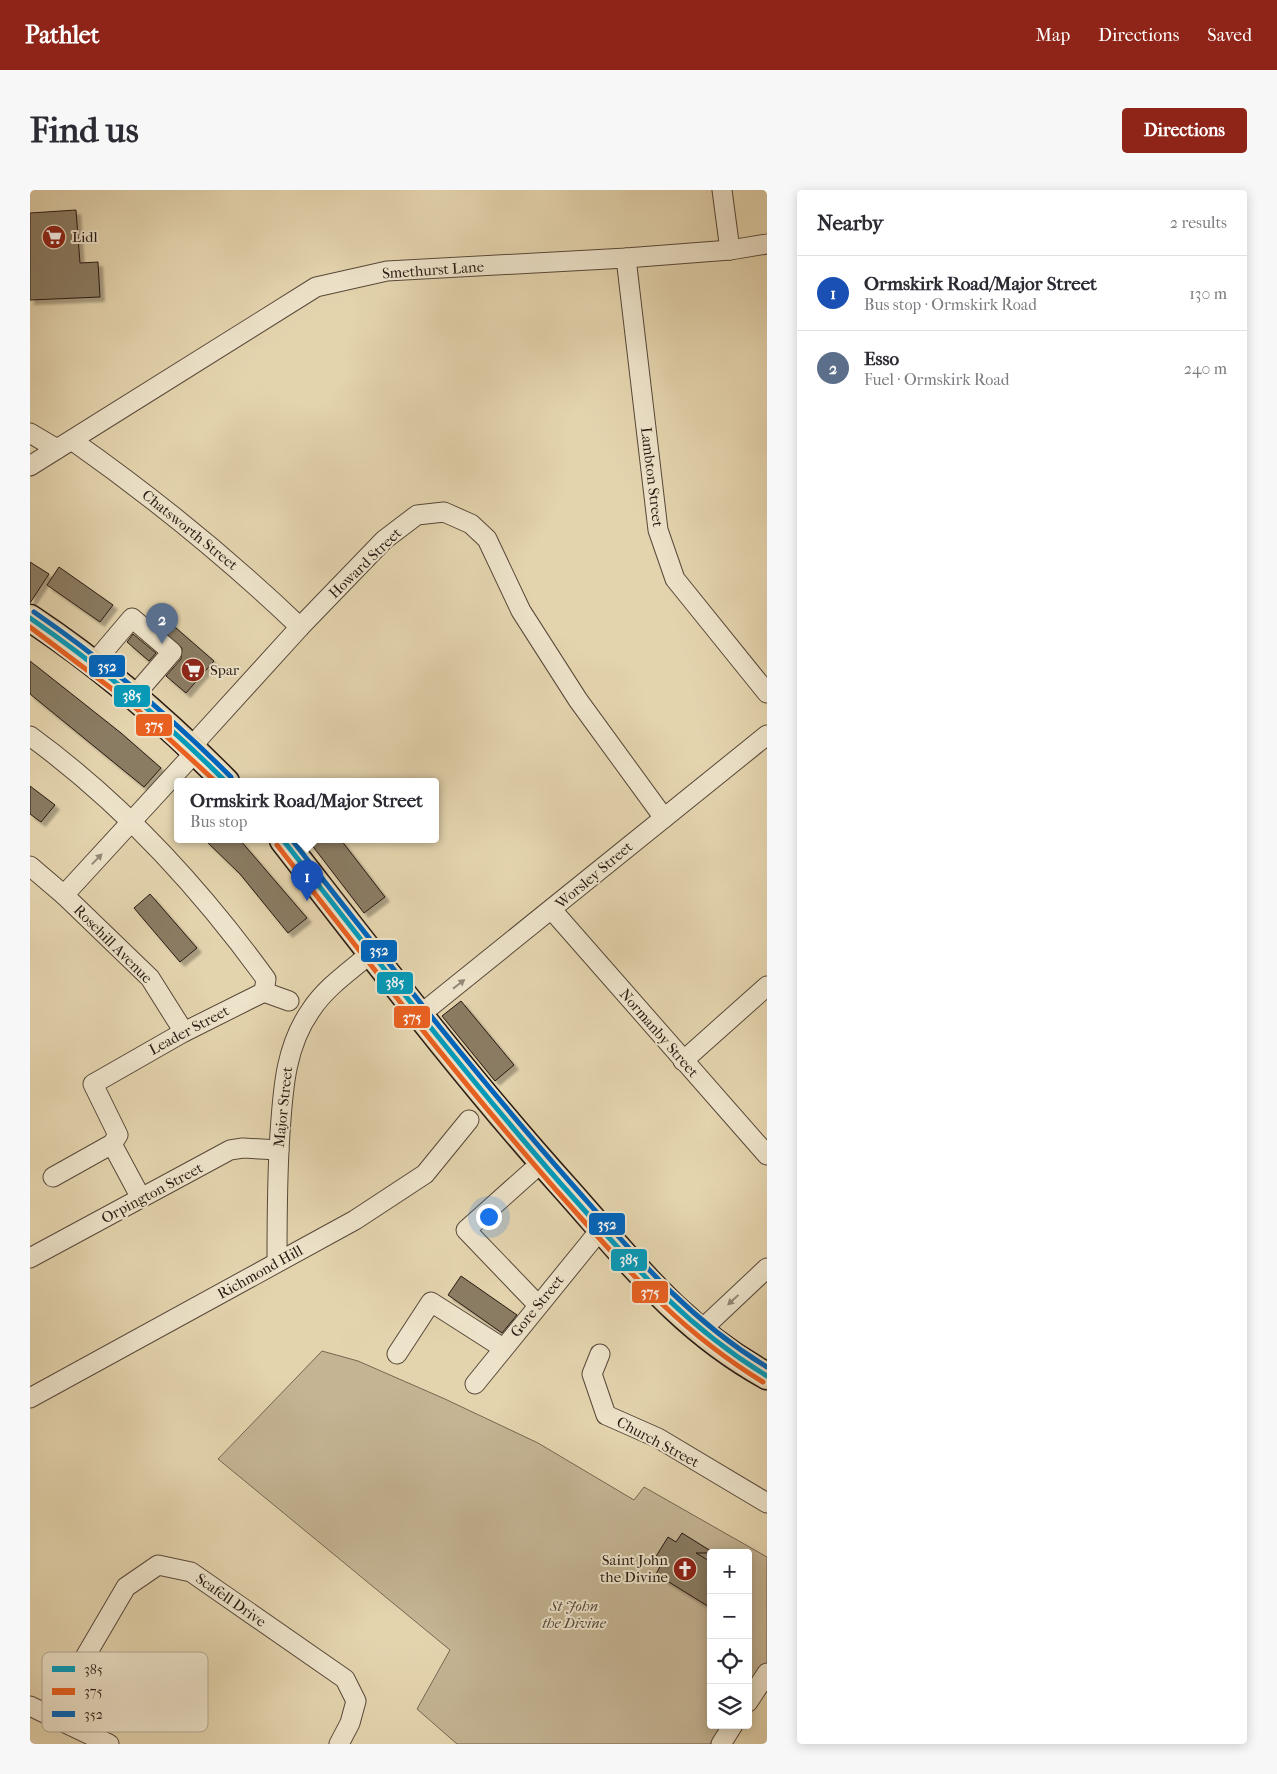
<!DOCTYPE html>
<html lang="en">
<head>
<meta charset="utf-8">
<style>
	body { margin:0; font-family:"IM FELL French Canon",serif; background:#f7f7f7; color:#2b2b33 }
	.controls { position:absolute; right:15px; bottom:15px; display:grid; overflow:hidden; border-radius:5px; box-shadow:0 2px 12px #0003 }
	.controls button { width:45px; height:45px; display:grid; place-items:center; padding:0; border:0; border-bottom:1px solid #e1e1e2; background:#fff; color:#2b2b33; font:25px sans-serif }
	.you { position:absolute; left:458px; top:1026px; width:18px; height:18px; margin:-12px; border:4px solid #fff; border-radius:50%; background:#1a73e8; box-shadow:0 0 0 8px #1a73e833 }
	.badge { display:grid; place-items:center; width:32px; height:32px; border-radius:50%; background:#8f2418; color:#fff; font-size:16px; font-weight:700 }
	.pin { position:absolute; translate:-50% -41px; filter:drop-shadow(0 1px 2px #0008) }
	.pin::after { content:''; position:absolute; top:26px; width:18px; height:15px; background:inherit; clip-path:polygon(0 0,100% 0,50% 100%) }
	.popup { position:absolute; left:144px; top:588px; width:265px; height:65px; box-sizing:border-box; display:grid; place-content:center; border-radius:5px; background:#fff; filter:drop-shadow(0 1px 4px #0005); font-size:16px; white-space:nowrap; color:#7c7c81 }
	.popup b { font-size:19px; color:#2b2b33 }
	.popup::after { content:''; position:absolute; left:50%; top:100%; margin-left:-10px; border:10px solid transparent; border-top-color:#fff }
	.list { margin:0; padding:0; list-style:none }
	h2 { display:flex; justify-content:space-between; align-items:center; height:65px; margin:0; padding:0 20px; font-size:21px }
	h2 small { font-size:16px; font-weight:400; color:#7c7c81 }
	.list li { display:grid; grid-template-columns:32px 1fr auto; gap:15px; align-items:center; box-sizing:border-box; height:75px; padding:0 20px; border-top:1px solid #e1e1e2 }
	.list b { display:block; font-size:19px; white-space:nowrap }
	.list p { margin:0; font-size:16px; white-space:nowrap; color:#7c7c81 }
	.list em { font-size:16px; font-style:normal; color:#7c7c81 }
	.icon { flex:none; width:28px; height:28px; fill:none; stroke:currentColor; stroke-width:2; stroke-linecap:round; stroke-linejoin:round }
	.map { position:relative; flex:none; width:737px; height:1554px; overflow:hidden; border-radius:5px }
	header { display:flex; align-items:center; gap:30px; box-sizing:border-box; height:70px; padding:0 25px; background:#8f2418; color:#fff }
	header strong { font-size:24px }
	nav { display:flex; gap:28px; margin-inline-start:auto; font-size:18px }
	.intro { display:flex; align-items:center; justify-content:space-between; box-sizing:border-box; height:120px; padding:0 30px }
	h1 { margin:0; font-size:35px }
	.button { padding:12px 22px; border-radius:5px; background:#8f2418; color:#fff; font-size:18px; font-weight:700 }
	main { display:flex; gap:30px; padding:0 30px }
	aside { flex:1; background:#fff; border-radius:5px; box-shadow:0 2px 12px #0003 }
	.map>svg:first-child { display:block }
</style>
</head>
<body>
<header>
<strong>Pathlet</strong>
<nav><a>Map</a><a>Directions</a><a>Saved</a></nav>
</header>
<div class="intro"><h1>Find us</h1><a class="button">Directions</a></div>
<main>
<div class="map">
<svg width="737" height="1554" viewBox="0 0 737 1554">
	<defs>
		<filter id="shadow"><feDropShadow dx="4.5" dy="4.5" stdDeviation="1" flood-color="#0004"/></filter>
	</defs>
	<rect width="100%" height="100%" fill="#e4d4ae"/>
	<filter id="stains"><feTurbulence type="fractalNoise" baseFrequency=".004" numOctaves="4"/><feColorMatrix values="0 0 0 0 .2 0 0 0 0 .09 0 0 0 0 .02 0 0 0 .5 -.17"/></filter>
	<radialGradient id="worn" r=".72"><stop offset=".6" stop-color="#630" stop-opacity="0"/><stop offset="1" stop-color="#630" stop-opacity=".3"/></radialGradient>
	<!-- green -->
	<polygon fill="#c4b493" stroke="#766752" points="292,1161 328,1171 415,1209 508,1253 604,1310 614,1297 737,1367 737,1473 718,1500 718,1363 681,1363 681,1535 693,1535 680,1554 427,1554 387,1519 420,1460 188,1269"/>
	<!-- building -->
	<g fill="#8a7b63" stroke="#281a12" filter="url(#shadow)">
		<polygon points="46,20 50,73 68,72 70,107 0,110 0,23"/>
		<polygon points="0,372 19,384 0,413"/>
		<polygon points="29,377 83,415 70,432 17,395"/>
		<polygon points="123,418 184,471 156,503 136,486 151,469 152,458 117,426"/>
		<polygon points="103,444 126,463 119,471 97,452"/>
		<polygon points="0,471 91,543 131,578 114,597 0,504"/>
		<polygon points="0,596 25,615 11,632 0,624"/>
		<polygon points="175,650 210,650 277,728 258,743 210,684"/>
		<polygon points="278,650 311,650 355,707 334,723"/>
		<polygon points="120,704 167,758 150,772 104,718"/>
		<polygon points="431,811 484,875 465,891 412,826"/>
		<polygon points="431,1086 487,1125 472,1143 418,1105"/>
		<polygon points="652,1343 684,1363 666,1363 681,1372 681,1418 626,1384 632,1373 625,1368 638,1347 646,1352"/>
	</g>
	<g fill="none" stroke-linecap="round" stroke-linejoin="round">
		<!-- minor casing -->
		<g stroke="#574839" stroke-width="21">
			<g id="minor">
				<polyline points="692,0 700,60"/>
				<polyline points="596,68 628,340 645,389 737,503"/>
				<polyline points="0,243 27,259"/>
				<path d="M 43,251 C 124,308 199,369 270,437"/>
				<polyline points="0,276 286,97 357,81 596,68 700,60 737,54"/>
				<polyline points="63,474 102,428 142,462 103,507"/>
				<path d="M 0,546 C 92,613 170,698 236,789 L 234,802"/>
				<polyline points="0,676 34,705 120,788 154,842"/>
				<polyline points="34,705 157,571 170,547 270,437 354,350 387,325 414,322 441,334 457,349 491,421 548,510 634,628"/>
				<polyline points="522,720 737,965"/>
				<polyline points="391,824 737,545"/>
				<polyline points="653,871 737,796"/>
				<polyline points="82,954 111,1008"/>
				<polyline points="23,987 82,954 88,945 63,894 154,842 234,802 259,811"/>
				<polyline points="0,1068 200,960 213,958 249,960"/>
				<path d="M 247,1072 C 247,1029 247,986 250,943 C 253,900 255,857 281,820 C 296,797 320,781 341,763"/>
				<polyline points="508,1115 436,1040 511,973"/>
				<polyline points="669,1142 737,1078"/>
				<polyline points="367,1164 401,1112 473,1158"/>
				<polyline points="570,1164 562,1184 576,1225 628,1248 737,1313"/>
				<polyline points="445,1194 570,1040"/>
				<polyline points="0,1208 325,1030 395,984 439,930"/>
				<polyline points="718,1512 737,1483"/>
				<polyline points="0,1516 79,1554"/>
				<polyline points="21,1525 96,1397 128,1375 161,1382 315,1489 326,1511 320,1533 309,1554"/>
				<polyline points="691,1554 703,1535"/>
			</g>
		</g>
		<!-- highway casing -->
		<g stroke="#281a12" stroke-width="29">
			<g id="highway">
				<path d="M 0,428 C 71,475 137,532 196,592"/>
				<path d="M 253,650 C 345,768 436,888 536,999 C 601,1072 650,1138 737,1186"/>
			</g>
		</g>
		<!-- minor -->
		<use href="#minor" stroke="#ede3ca" stroke-width="19"/>
		<!-- highway -->
		<use href="#highway" stroke="#e4d4ae" stroke-width="26"/>
		<!-- bus-1 casing -->
		<g stroke="#ede3ca" stroke-width="9">
			<g id="bus-1">
				<path d="M 0,428 C 71,477 135,531 196,592"/>
				<path d="M 253,650 C 344,766 434,883 531,994 C 598,1069 650,1133 737,1186"/>
			</g>
		</g>
		<!-- bus-2 casing -->
		<g stroke="#ede3ca" stroke-width="9">
			<g id="bus-2">
				<polyline points="0,437 98,511 186,592"/>
				<path d="M 247,655 C 338,772 429,889 527,1001 C 594,1076 646,1139 733,1192"/>
			</g>
		</g>
		<!-- bus-3 casing -->
		<g stroke="#ede3ca" stroke-width="9">
			<g id="bus-3">
				<path d="M 4,422 C 75,471 140,526 201,587"/>
				<path d="M 262,650 C 353,766 443,882 540,992 C 602,1062 656,1128 737,1177"/>
			</g>
		</g>
		<!-- bus-1 -->
		<use href="#bus-1" stroke="#049bbb" stroke-width="5"/>
		<!-- bus-2 -->
		<use href="#bus-2" stroke="#e86121" stroke-width="5"/>
		<!-- bus-3 -->
		<use href="#bus-3" stroke="#0065bd" stroke-width="5"/>
	</g>
	<!-- one-way arrows -->
	<defs><path id="oneway-solid" d="M-6-.8H1V-3.2L6.5 0L1 3.2V.8H-6Z" transform="scale(1.25)"/></defs>
	<g fill="#948977">
		<use href="#oneway-solid" transform="translate(67 669) rotate(-46)"/>
		<use href="#oneway-solid" transform="translate(429 794) rotate(-38)"/>
		<use href="#oneway-solid" transform="translate(703 1110) rotate(137)"/>
	</g>
	<!-- icons -->
	<defs>
		<g id="supermarket-disc" transform="scale(1.25)"><circle r="9.5" fill="#8f2418" stroke="#ede3ca"/><path d="M-6-5.5h2.5l.6 2H6L4.5 2H-2.5L-4.4-4H-6ZM-1.5 3.2a1.3 1.3 0 1 0 .1 0ZM3 3.2a1.3 1.3 0 1 0 .1 0Z" fill="#fff"/></g>
		<g id="church-disc" transform="scale(1.25)"><circle r="9.5" fill="#8f2418" stroke="#ede3ca"/><path d="M-1.2-6h2.4v3.5h3.3v2.4h-3.3V6h-2.4V-.1h-3.3v-2.4h3.3Z" fill="#fff"/></g>
	</defs>
	<g fill-rule="evenodd">
		<use href="#supermarket-disc" x="24" y="47"/>
		<use href="#supermarket-disc" x="163" y="480"/>
		<use href="#church-disc" x="655" y="1379"/>
	</g>
	<g text-anchor="middle" stroke-width="4" stroke-linejoin="round" paint-order="stroke">
		<!-- poi labels -->
		<g font-size="15" fill="#281a12" stroke="#ede3ca" text-anchor="start">
			<text x="42" y="52">Lidl</text>
			<text x="180" y="485">Spar</text>
			<text x="638" y="1375" text-anchor="end">Saint John<tspan x="638" dy="17">the Divine</tspan></text>
		</g>
		<!-- street labels -->
		<g font-size="15" fill="#281a12" stroke="#ede3ca">
			<text transform="translate(403 80) rotate(-4)" y="5">Smethurst Lane</text>
			<text transform="translate(622 287) rotate(83)" y="5">Lambton Street</text>
			<text transform="translate(160 340) rotate(39)" y="5">Chatsworth Street</text>
			<text transform="translate(335 373) rotate(-44)" y="5">Howard Street</text>
			<text transform="translate(564 685) rotate(-40)" y="5">Worsley Street</text>
			<text transform="translate(83 754) rotate(45)" y="5">Rosehill Avenue</text>
			<text transform="translate(159 840) rotate(-28)" y="5">Leader Street</text>
			<text transform="translate(629 843) rotate(49)" y="5">Normanby Street</text>
			<text transform="translate(253 917) rotate(-84)" y="5">Major Street</text>
			<text transform="translate(122 1003) rotate(-28)" y="5">Orpington Street</text>
			<text transform="translate(230 1082) rotate(-29)" y="5">Richmond Hill</text>
			<text transform="translate(507 1116) rotate(-51)" y="5">Gore Street</text>
			<text transform="translate(628 1252) rotate(28)" y="5">Church Street</text>
			<text transform="translate(201 1410) rotate(35)" y="5">Scafell Drive</text>
		</g>
		<!-- park labels -->
		<g font-size="15" font-style="italic" fill="#574839" stroke="#ede3ca">
			<text x="544" y="1421">St John<tspan x="544" dy="17">the Divine</tspan></text>
		</g>
	</g>
	<!-- legend -->
	<rect x="12" y="1462" width="166" height="80" rx="8" fill="#ede3ca" stroke="#b2a793" stroke-width="1"/>
	<rect x="22" y="1476" width="23" height="6" fill="#049bbb"/>
	<rect x="22" y="1498" width="23" height="7" fill="#e86121"/>
	<rect x="22" y="1521" width="23" height="6" fill="#0065bd"/>
	<g font-size="14" fill="#281a12">
		<text x="54" y="1484">385</text>
		<text x="54" y="1506">375</text>
		<text x="54" y="1529">352</text>
	</g>
	<g stroke="#ede3ca" stroke-width="2">
		<rect x="58" y="464" width="38" height="24" rx="5" fill="#0065bd"/>
		<rect x="83" y="494" width="38" height="24" rx="5" fill="#049bbb"/>
		<rect x="105" y="523" width="38" height="24" rx="5" fill="#e86121"/>
		<rect x="330" y="749" width="38" height="24" rx="5" fill="#0065bd"/>
		<rect x="346" y="781" width="38" height="24" rx="5" fill="#049bbb"/>
		<rect x="363" y="815" width="38" height="24" rx="5" fill="#e86121"/>
		<rect x="558" y="1022" width="38" height="24" rx="5" fill="#0065bd"/>
		<rect x="580" y="1058" width="38" height="24" rx="5" fill="#049bbb"/>
		<rect x="601" y="1090" width="38" height="24" rx="5" fill="#e86121"/>
	</g>
	<g font-size="14" text-anchor="middle" font-weight="bold" fill="#fff">
		<text x="77" y="481">352</text>
		<text x="102" y="510">385</text>
		<text x="124" y="540">375</text>
		<text x="349" y="765">352</text>
		<text x="365" y="797">385</text>
		<text x="382" y="832">375</text>
		<text x="577" y="1039">352</text>
		<text x="599" y="1074">385</text>
		<text x="620" y="1107">375</text>
	</g>
	<rect width="100%" height="100%" filter="url(#stains)"/>
	<rect width="100%" height="100%" fill="url(#worn)"/>
</svg>
<div class="controls">
<button>+</button>
<button>−</button>
<button><svg class="icon" aria-label="locate" viewBox="0 0 24 24"><circle cx="12" cy="12" r="6"/><path d="M12 2v4M12 18v4M2 12h4M18 12h4"/></svg></button>
<button><svg class="icon" aria-label="layers" viewBox="0 0 24 24"><path d="M12 4l9 5-9 5-9-5zM3 14l9 5 9-5"/></svg></button>
</div>
<div class="you"></div>
<div class="pin badge" style="left:277px;top:711px;background:#1a4fb4">1</div>
<div class="popup"><b>Ormskirk Road/Major Street</b>Bus stop</div>
<div class="pin badge" style="left:132px;top:454px;background:#5c6f8a">2</div>
</div>
<aside>
<h2>Nearby<small>2 results</small></h2>
<ul class="list">
<li><span class="badge" style="background:#1a4fb4">1</span><div><b>Ormskirk Road/Major Street</b><p>Bus stop · Ormskirk Road</p></div><em>130 m</em></li>
<li><span class="badge" style="background:#5c6f8a">2</span><div><b>Esso</b><p>Fuel · Ormskirk Road</p></div><em>240 m</em></li>
</ul>
</aside>
</main>
</body>
</html>
